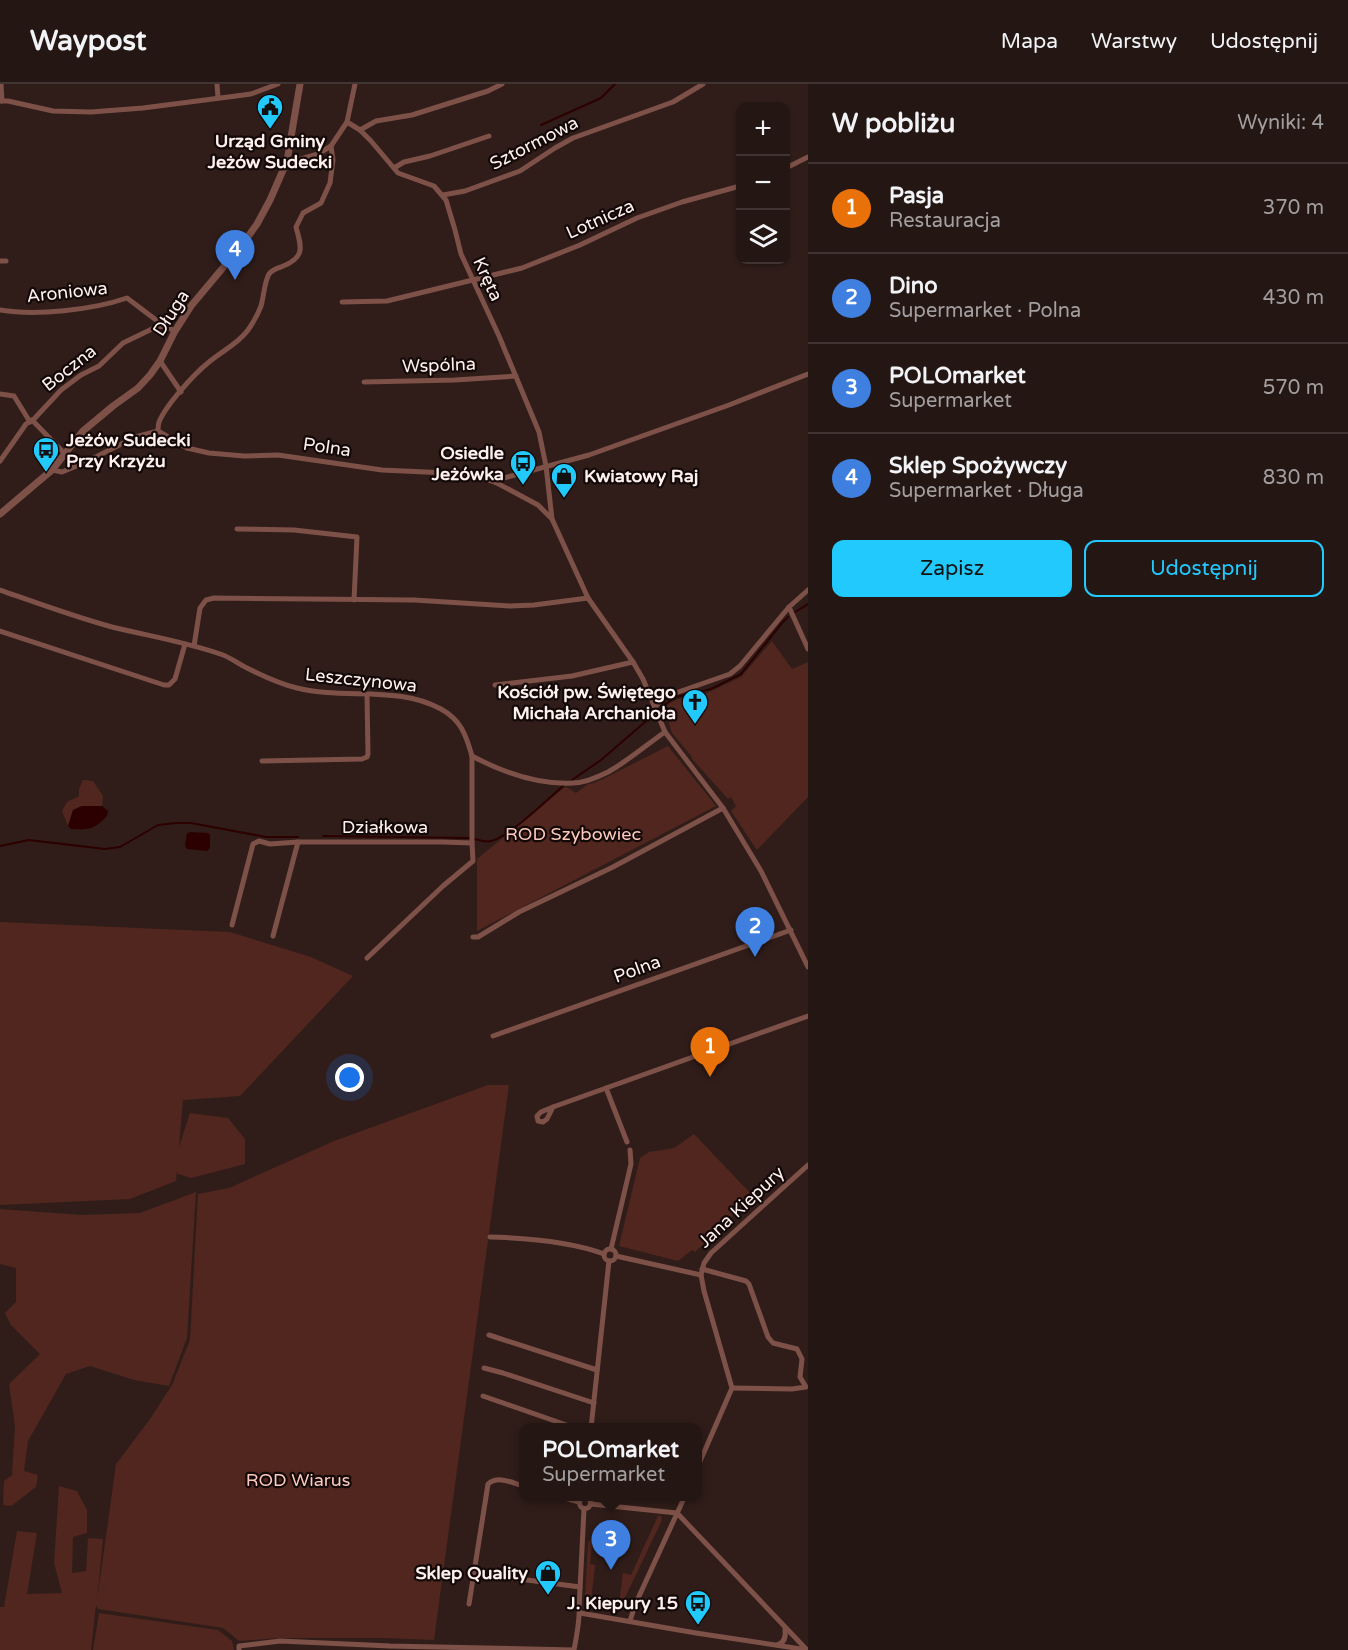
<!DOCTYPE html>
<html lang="pl">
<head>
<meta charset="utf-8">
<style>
	body { margin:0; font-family:"Varela Round",sans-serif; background:#302321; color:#f1f3f6 }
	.controls { position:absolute; right:18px; top:18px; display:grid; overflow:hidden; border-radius:12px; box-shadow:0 2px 4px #0004 }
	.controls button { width:54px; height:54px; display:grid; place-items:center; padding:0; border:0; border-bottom:2px solid #413533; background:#241613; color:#f1f3f6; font:30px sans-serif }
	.you { position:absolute; left:350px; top:994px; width:21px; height:21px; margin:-15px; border:4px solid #fff; border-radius:50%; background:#1a73e8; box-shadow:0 0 0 9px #1a73e833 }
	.badge { display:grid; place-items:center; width:39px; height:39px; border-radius:50%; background:#21c9fd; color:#fff; font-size:20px; font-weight:700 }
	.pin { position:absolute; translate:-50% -50px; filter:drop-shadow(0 2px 3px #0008) }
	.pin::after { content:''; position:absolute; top:32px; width:21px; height:18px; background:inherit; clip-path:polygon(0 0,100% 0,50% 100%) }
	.popup { position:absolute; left:519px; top:1339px; width:183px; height:78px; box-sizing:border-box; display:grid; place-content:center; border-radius:12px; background:#241613; filter:drop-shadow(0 2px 4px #0005); font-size:20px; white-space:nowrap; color:#a39fa0 }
	.popup b { font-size:22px; color:#f1f3f6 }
	.popup::after { content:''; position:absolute; left:50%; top:100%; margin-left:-12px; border:12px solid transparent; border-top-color:#241613 }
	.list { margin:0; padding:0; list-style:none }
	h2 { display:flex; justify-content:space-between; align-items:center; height:78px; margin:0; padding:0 24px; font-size:26px }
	h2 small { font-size:20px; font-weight:400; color:#a39fa0 }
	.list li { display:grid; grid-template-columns:39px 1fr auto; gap:18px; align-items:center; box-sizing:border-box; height:90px; padding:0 24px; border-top:2px solid #413533 }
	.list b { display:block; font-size:22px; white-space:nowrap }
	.list p { margin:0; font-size:20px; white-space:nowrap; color:#a39fa0 }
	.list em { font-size:20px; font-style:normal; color:#a39fa0 }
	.actions { display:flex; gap:12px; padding:18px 24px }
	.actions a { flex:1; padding:14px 0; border:2px solid #21c9fd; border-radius:12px; text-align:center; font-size:21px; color:#21c9fd }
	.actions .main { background:#21c9fd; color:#111 }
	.icon { flex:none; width:33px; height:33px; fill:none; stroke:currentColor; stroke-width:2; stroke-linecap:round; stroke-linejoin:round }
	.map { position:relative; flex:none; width:808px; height:1566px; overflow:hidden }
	header { display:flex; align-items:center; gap:36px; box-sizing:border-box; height:84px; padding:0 30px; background:#241613; border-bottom:2px solid #413533 }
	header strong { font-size:28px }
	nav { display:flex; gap:33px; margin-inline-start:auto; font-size:21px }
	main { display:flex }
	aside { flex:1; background:#241613 }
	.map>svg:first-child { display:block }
</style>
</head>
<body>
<header>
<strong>Waypost</strong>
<nav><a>Mapa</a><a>Warstwy</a><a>Udostępnij</a></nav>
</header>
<main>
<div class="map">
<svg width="808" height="1566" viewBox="0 0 808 1566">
	<rect width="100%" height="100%" fill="#301d19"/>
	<!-- green -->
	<g fill="#50261e">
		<polygon points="772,557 792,585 808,578 808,713 757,766 731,727 736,722 731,713 728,715 692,675 692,673 672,649 668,636 675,624 666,623 670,619 678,615 705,610 741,593"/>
		<polygon points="668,662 716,722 477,847 477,775 565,703 568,704 576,709 588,700 594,699 607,693"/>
		<polygon points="83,696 93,697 103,712 102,722 82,722 73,726 68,742 62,727 67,718 79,712 79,705"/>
		<polygon points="0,838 230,848 311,873 353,892 240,1012 183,1016 179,1063 190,1029 228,1034 245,1055 245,1080 191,1094 178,1090 177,1087 176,1097 130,1115 0,1121"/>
		<polygon points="488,1001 509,1001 434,1556 384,1554 279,1554 239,1557 223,1544 98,1525 96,1521 91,1566 0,1566 0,1523 4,1523 17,1447 37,1449 27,1510 62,1509 54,1479 59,1402 77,1407 87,1426 87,1449 73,1453 72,1489 86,1487 88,1454 103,1455 97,1517 116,1380 150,1335 172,1301 190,1256 198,1110 229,1104 334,1057"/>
		<polygon points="694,1050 753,1112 695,1168 692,1166 678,1177 619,1162 640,1074 649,1068 674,1064"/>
		<polygon points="196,1108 187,1254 169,1302 134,1296 90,1282 66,1290 28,1357 24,1387 38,1391 36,1403 11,1422 3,1421 4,1397 12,1391 15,1342 9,1300 40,1270 11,1241 5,1229 16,1218 16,1184 0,1180 0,1125 82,1131 140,1129"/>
		<polygon points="658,1432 661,1432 662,1436 621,1522 619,1525 615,1525 589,1521 586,1519 585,1514 588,1458 591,1456 594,1457 595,1460 592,1460 590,1480 595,1481 591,1517 619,1520 623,1489 631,1491"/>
		<polygon points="99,1529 218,1546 232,1557 234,1566 93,1566"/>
	</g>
	<!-- water -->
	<g fill="#2d0000">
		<path d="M 82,722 L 102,722 L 108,727 L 107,732 C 95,745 89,746 71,745 L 68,742 L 73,726 Z"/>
		<polygon points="190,748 208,749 210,751 210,764 207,767 187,765 185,761 187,749"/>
	</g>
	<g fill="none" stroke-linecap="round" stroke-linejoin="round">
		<!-- stream -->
		<g stroke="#2d0000" stroke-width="2">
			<polyline points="541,41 601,14 615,0"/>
			<polyline points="795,528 808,520"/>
			<polyline points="661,623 676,613 711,605 741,590 782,539 788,533"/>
			<polyline points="572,696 601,676 652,632"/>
			<path d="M 323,752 L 468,754 C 476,754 483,759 491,757 C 509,753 548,715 563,702"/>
			<polyline points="0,762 29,756 105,765 120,763 158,741 176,739 191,739 266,753 298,753"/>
		</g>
		<!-- minor -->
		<g stroke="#7d5148" stroke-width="5">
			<polyline points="1,0 2,17"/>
			<polyline points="217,0 218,14"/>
			<polyline points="0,17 8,17 53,27 91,28 143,24 236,12 251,10 278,0"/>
			<polyline points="347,38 360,46 371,57 398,89 434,102 446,116 455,146 461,170 499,252 539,348 546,382 552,435"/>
			<polyline points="360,46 376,37 412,31 488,7 502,0"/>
			<polyline points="287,77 294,77 318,70 331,62 347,38 355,0"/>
			<polyline points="394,84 404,78 430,72 489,52"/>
			<polyline points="786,84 808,73"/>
			<polyline points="443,111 465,107 520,87 555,64 573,54 673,18 703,0"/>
			<polyline points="0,177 6,177"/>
			<polyline points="342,218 387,217 522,184 580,161 637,134 682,118 740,102"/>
			<path d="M 0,226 C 36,232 92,226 127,214 L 164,242 L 175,247"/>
			<polyline points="160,277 181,308"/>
			<polyline points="364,298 455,296 516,292"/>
			<polyline points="0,310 14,312 30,338"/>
			<polyline points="32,336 65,370"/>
			<polyline points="158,347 187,364 209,369 244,372 278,371 382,386 469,390 495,398 538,421 552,435 588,514 633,578 643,595 665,648 723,724 761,787 808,883"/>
			<path d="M 158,347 C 158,343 158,341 159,338 C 166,321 194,290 209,278 C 222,267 238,260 248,246 C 253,239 258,230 261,222 C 264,212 264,199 269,190 C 271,187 277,184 281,183 C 305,174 302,164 296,143 L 303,129 L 321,119 L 330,99 L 333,76 L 331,62"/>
			<polyline points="0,377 26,340 34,335 61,306 81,291 99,282 123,259 154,244 164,242"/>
			<polyline points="52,386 62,388 84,379 135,353 158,347"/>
			<polyline points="495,398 500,395 589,371 729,321 808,290"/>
			<polyline points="237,445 294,446 357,453 354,516"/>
			<path d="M 0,506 C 37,519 75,533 112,543 C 149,552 187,558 223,571 C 231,574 239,580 247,584 C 263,592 280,600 297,604 C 344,616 397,601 441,625 C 461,636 466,651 472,672 C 502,688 539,701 573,699 C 585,699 598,693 608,688 C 628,677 646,661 665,648"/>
			<polyline points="789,523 808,565"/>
			<polyline points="0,547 164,601 169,601 175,595 185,560"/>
			<polyline points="194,562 200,524 206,516 214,514 414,516 510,522 534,521 588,514"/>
			<polyline points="495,601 572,592 633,578"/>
			<polyline points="655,623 664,613 730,590 740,582 789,523 808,506"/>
			<polyline points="262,677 362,675 367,673 368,670 367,611"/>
			<polyline points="232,841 253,760 259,757 270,760 298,758"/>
			<polyline points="273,852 298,758 442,758 472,759"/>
			<polyline points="473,853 478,853 519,828 613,783 723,724"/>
			<polyline points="367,874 443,802 473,777 472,759 472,672"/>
			<polyline points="493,952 791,846"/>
			<polyline points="606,1004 627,1058"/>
			<polyline points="553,1023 547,1035 543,1038 538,1037 537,1032 541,1028 553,1023 808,932"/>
			<path d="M 490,1153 C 525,1154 572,1158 604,1170"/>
			<polyline points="611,1165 631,1080 630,1066"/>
			<circle cx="610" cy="1171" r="6"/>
			<polyline points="616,1172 701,1191"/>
			<polyline points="702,1185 746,1197 749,1200 768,1253 773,1259 797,1265 802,1275 800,1293 806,1303 792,1305 732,1304"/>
			<polyline points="489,1251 597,1286"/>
			<polyline points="484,1284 503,1289 594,1319"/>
			<polyline points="483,1312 575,1344"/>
			<polyline points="591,1344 609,1177"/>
			<polyline points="698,1382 732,1304 704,1207 701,1191 704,1179 711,1169 808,1081"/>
			<polyline points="558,1412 579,1418"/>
			<circle cx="585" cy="1419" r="5.5"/>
			<polyline points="591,1420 677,1429"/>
			<polyline points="677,1429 806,1565"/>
			<polyline points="475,1489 580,1503"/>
			<path d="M 469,1520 L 488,1400 C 498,1391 512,1399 524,1402"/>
			<polyline points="580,1529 696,1549 808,1566"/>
			<polyline points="630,1537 635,1521 685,1412"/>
			<path d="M 777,1561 C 785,1559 786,1552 785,1545"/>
			<path d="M 239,1566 L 239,1562 L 280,1557 L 390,1562 L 574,1566 C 576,1555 580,1535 579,1525 L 584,1425"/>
		</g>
		<!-- tertiary -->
		<polyline stroke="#7d5148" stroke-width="7" points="0,430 52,386 83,347 113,322 138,304 150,291 160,277 175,247 191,222 242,161 257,140 270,116 287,77 300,0"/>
	</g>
	<!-- icons -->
	<defs>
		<g id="civic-pin" transform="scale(1.35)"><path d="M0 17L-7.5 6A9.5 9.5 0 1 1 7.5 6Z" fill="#21c9fd" stroke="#120908"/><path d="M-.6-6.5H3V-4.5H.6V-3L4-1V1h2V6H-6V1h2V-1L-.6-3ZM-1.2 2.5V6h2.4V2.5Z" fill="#111"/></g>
		<g id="bus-pin" transform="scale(1.35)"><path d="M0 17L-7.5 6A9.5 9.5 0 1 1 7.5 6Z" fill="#21c9fd" stroke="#120908"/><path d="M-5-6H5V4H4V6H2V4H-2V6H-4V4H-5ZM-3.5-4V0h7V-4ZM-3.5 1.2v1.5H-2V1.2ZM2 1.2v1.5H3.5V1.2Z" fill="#111"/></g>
		<g id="shop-pin" transform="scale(1.35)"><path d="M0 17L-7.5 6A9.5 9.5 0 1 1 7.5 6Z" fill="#21c9fd" stroke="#120908"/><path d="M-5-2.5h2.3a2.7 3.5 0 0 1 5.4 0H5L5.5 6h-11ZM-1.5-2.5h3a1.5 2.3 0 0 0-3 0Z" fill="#111"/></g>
		<g id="church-pin" transform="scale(1.35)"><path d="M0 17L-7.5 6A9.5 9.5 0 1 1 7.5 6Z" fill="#21c9fd" stroke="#120908"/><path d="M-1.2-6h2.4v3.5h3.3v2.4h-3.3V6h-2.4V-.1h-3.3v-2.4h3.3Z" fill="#111"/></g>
	</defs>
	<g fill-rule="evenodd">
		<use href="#civic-pin" x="270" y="23"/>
		<use href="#bus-pin" x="46" y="366"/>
		<use href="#bus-pin" x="523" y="379"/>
		<use href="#shop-pin" x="564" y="392"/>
		<use href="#church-pin" x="695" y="618"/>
		<use href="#shop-pin" x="548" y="1489"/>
		<use href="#bus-pin" x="698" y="1519"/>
	</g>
	<g text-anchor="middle" stroke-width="4.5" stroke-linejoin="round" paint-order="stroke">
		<!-- poi labels -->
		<g font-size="18" font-weight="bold" fill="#fff0ed" stroke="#120908" text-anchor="end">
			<text x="270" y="63" text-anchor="middle">Urząd Gminy<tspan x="270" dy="21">Jeżów Sudecki</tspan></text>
			<text x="66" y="362" text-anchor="start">Jeżów Sudecki<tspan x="66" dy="21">Przy Krzyżu</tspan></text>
			<text x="504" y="375">Osiedle<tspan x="504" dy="21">Jeżówka</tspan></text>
			<text x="584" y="398" text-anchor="start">Kwiatowy Raj</text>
			<text x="676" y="614">Kościół pw. Świętego<tspan x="676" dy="21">Michała Archanioła</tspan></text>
			<text x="528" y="1495">Sklep Quality</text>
			<text x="678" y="1525">J. Kiepury 15</text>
		</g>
		<!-- street labels -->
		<g font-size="18" fill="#fff0ed" stroke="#120908">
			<text transform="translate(534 59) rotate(-27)" y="6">Sztormowa</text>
			<text transform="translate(600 135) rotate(-24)" y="6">Lotnicza</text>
			<text transform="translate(488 195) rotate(65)" y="6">Kręta</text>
			<text transform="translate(67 208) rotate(-6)" y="6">Aroniowa</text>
			<text transform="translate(171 229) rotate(-57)" y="6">Długa</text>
			<text transform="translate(439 281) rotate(-2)" y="6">Wspólna</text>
			<text transform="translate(69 284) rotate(-38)" y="6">Boczna</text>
			<text transform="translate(327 363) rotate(8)" y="6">Polna</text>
			<text transform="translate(361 596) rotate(6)" y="6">Leszczynowa</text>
			<text x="385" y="749">Działkowa</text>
			<text transform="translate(637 885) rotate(-20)" y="6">Polna</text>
			<text transform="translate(741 1123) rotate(-43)" y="6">Jana Kiepury</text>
		</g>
		<!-- park labels -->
		<g font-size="18" fill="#fec9bd" stroke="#120908">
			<text x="573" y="756">ROD Szybowiec</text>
			<text x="298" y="1402">ROD Wiarus</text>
		</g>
	</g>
</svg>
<div class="controls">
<button>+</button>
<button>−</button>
<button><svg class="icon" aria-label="layers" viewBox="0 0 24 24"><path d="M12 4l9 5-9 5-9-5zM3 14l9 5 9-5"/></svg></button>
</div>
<div class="you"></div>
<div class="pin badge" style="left:710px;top:993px;background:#e8710a">1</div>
<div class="pin badge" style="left:755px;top:873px;background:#3f7fe0">2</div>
<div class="pin badge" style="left:611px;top:1486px;background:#3f7fe0">3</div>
<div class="popup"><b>POLOmarket</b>Supermarket</div>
<div class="pin badge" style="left:235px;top:196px;background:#3f7fe0">4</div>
</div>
<aside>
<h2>W pobliżu<small>Wyniki: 4</small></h2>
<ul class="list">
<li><span class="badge" style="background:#e8710a">1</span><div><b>Pasja</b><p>Restauracja</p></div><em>370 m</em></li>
<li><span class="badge" style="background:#3f7fe0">2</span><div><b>Dino</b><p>Supermarket · Polna</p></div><em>430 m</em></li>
<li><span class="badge" style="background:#3f7fe0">3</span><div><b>POLOmarket</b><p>Supermarket</p></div><em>570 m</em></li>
<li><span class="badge" style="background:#3f7fe0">4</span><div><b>Sklep Spożywczy</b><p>Supermarket · Długa</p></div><em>830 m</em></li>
</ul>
<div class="actions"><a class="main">Zapisz</a><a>Udostępnij</a></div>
</aside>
</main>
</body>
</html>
